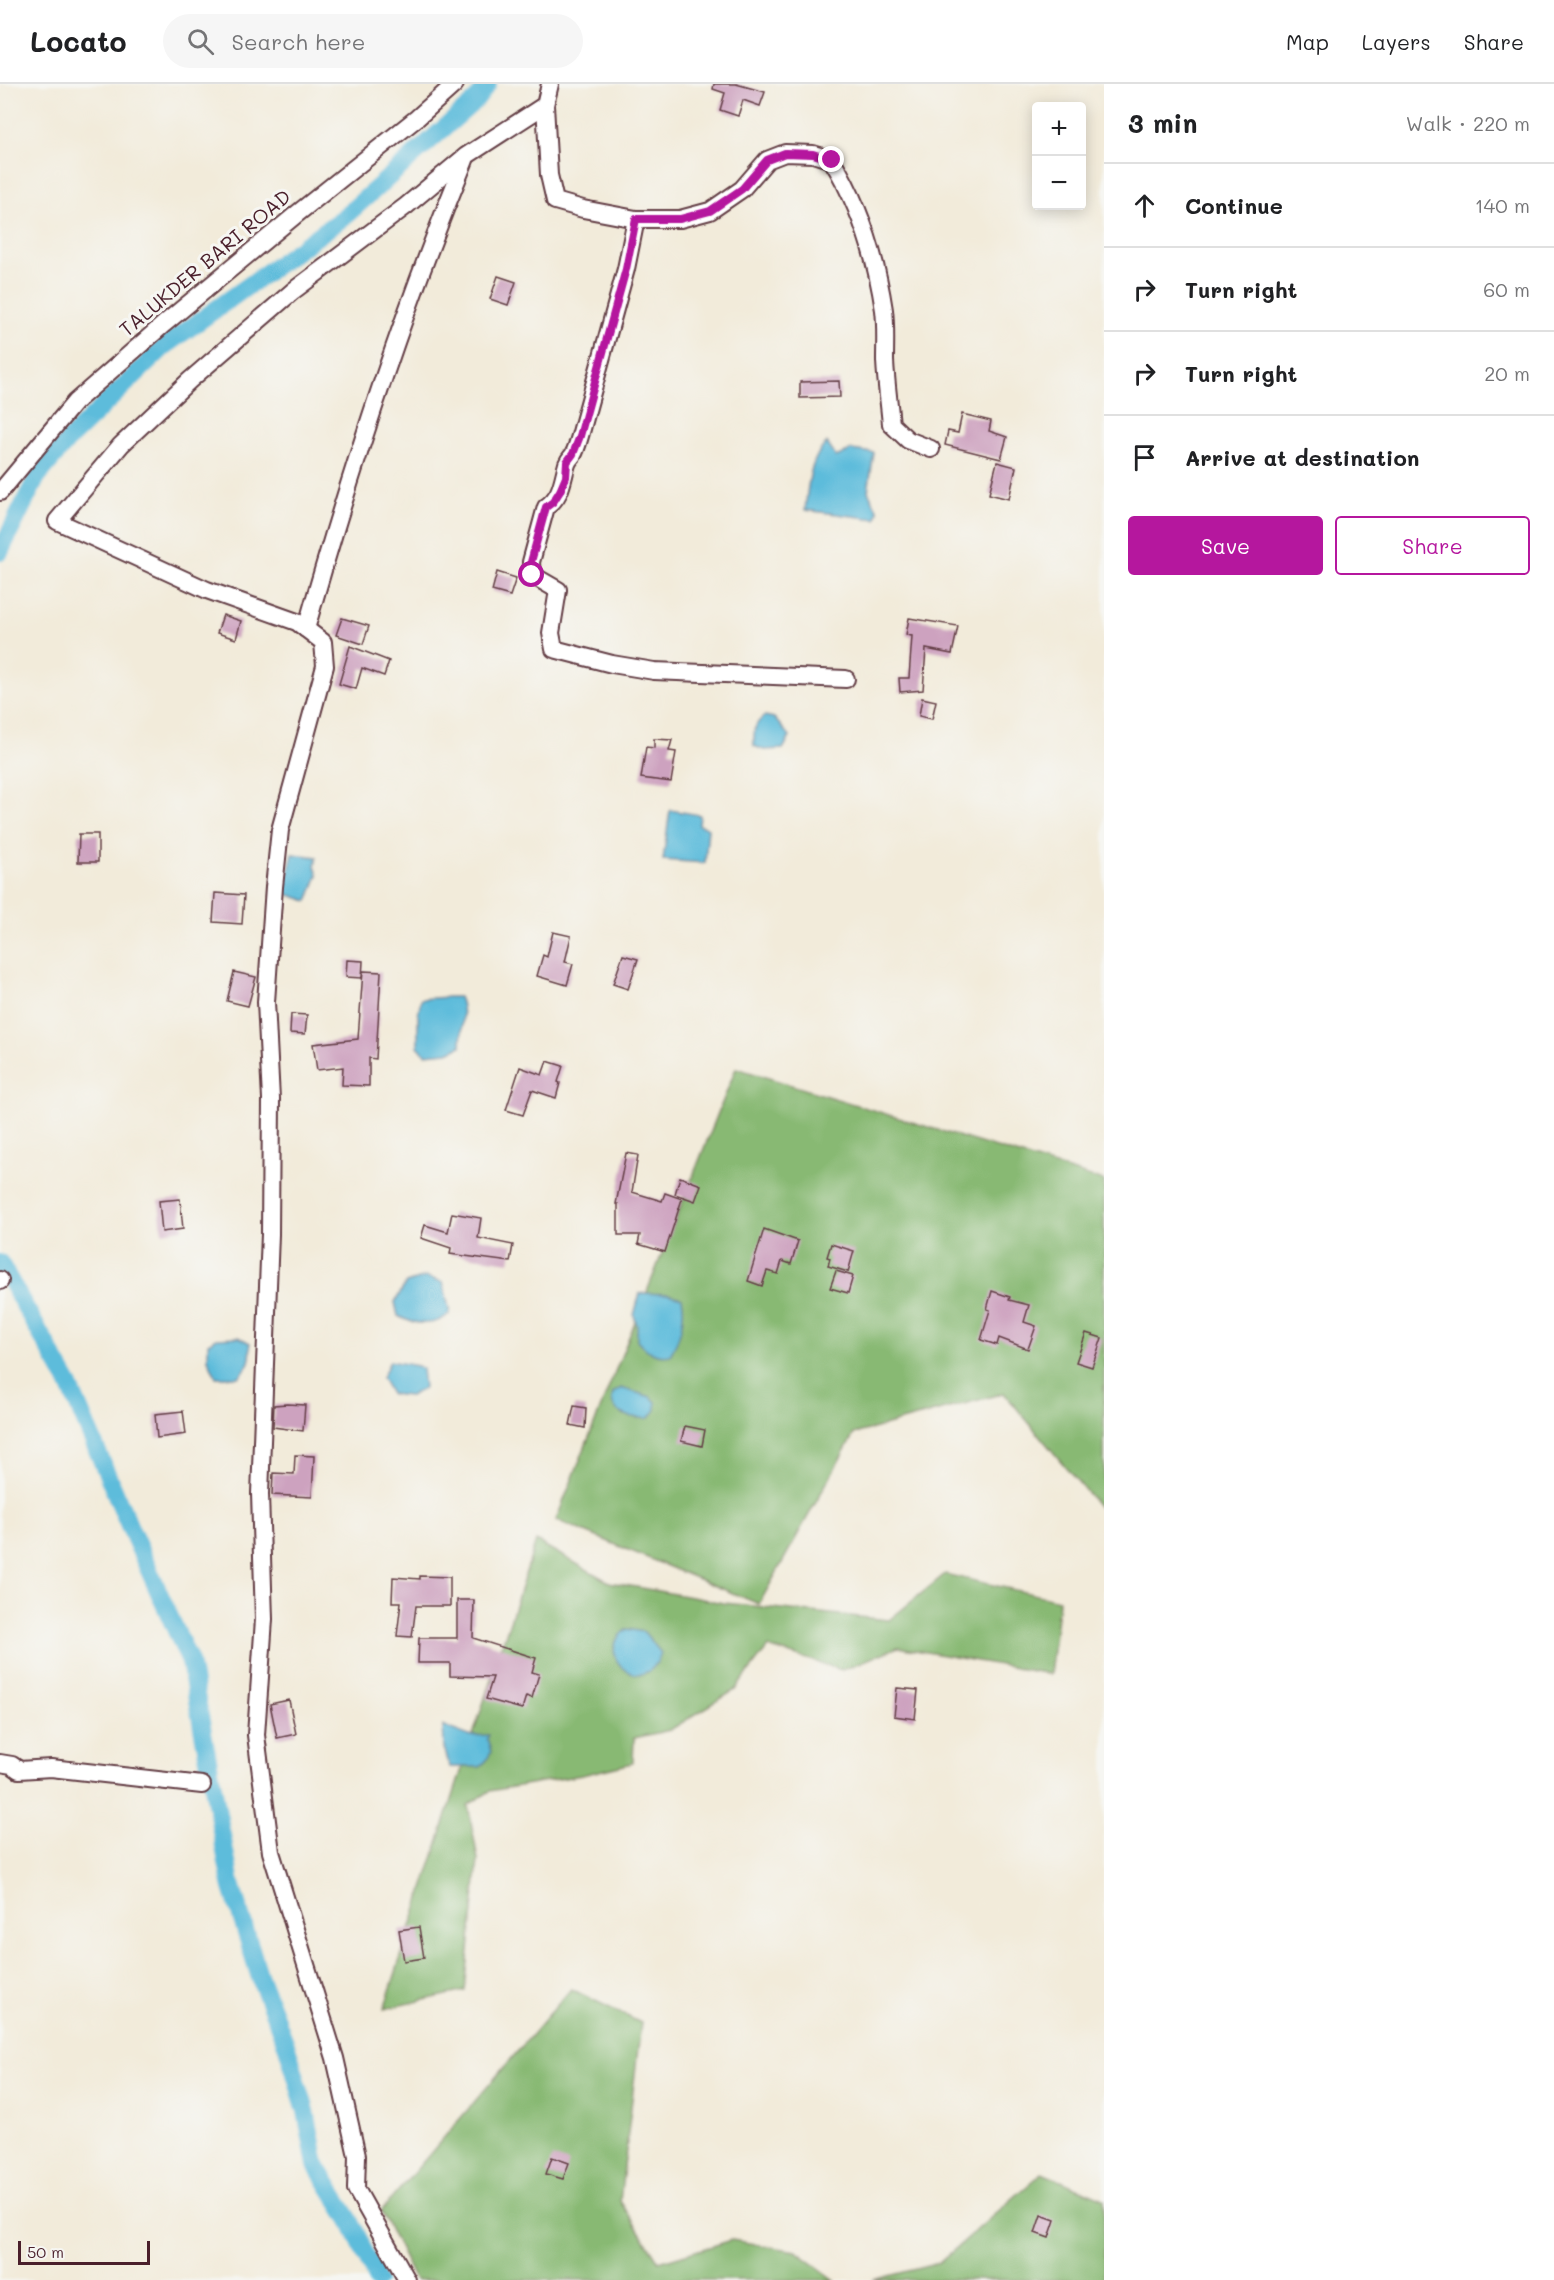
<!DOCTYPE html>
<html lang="en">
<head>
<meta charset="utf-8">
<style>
	body { margin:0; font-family:Mali,sans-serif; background:#f6f6f6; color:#202124 }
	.controls { position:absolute; right:18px; top:18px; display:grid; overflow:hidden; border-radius:6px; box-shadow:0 3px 15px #0003 }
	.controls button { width:54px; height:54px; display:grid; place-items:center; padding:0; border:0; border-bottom:2px solid #e0e0e0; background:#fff; color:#202124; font:30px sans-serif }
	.scale { position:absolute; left:18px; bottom:15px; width:132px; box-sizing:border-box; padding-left:6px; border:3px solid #4a1f2b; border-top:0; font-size:16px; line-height:21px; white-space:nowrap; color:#4a1f2b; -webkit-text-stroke:4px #f6f6f2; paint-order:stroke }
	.stop { position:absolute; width:18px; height:18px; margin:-14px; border:4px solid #b5179e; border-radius:50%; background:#fff }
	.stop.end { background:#b5179e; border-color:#fff; box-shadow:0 2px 6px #0008 }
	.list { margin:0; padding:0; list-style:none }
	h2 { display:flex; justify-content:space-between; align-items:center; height:78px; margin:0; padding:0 24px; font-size:26px }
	h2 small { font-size:20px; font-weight:400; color:#757577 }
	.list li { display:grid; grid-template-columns:39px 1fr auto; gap:18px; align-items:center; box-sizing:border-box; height:84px; padding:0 24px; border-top:2px solid #e0e0e0 }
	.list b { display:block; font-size:22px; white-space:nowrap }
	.list em { font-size:20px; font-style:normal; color:#757577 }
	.actions { display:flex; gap:12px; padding:18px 24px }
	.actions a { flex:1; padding:14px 0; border:2px solid #b5179e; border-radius:6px; text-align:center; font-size:21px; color:#b5179e }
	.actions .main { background:#b5179e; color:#fff }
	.icon { flex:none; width:33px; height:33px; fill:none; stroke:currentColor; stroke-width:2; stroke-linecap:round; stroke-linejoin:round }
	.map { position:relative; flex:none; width:1104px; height:2196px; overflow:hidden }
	header { display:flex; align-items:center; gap:36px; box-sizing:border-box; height:84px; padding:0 30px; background:#fff; border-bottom:2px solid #e0e0e0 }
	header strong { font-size:28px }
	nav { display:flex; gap:33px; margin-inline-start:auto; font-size:21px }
	.search { width:420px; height:54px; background:#f6f6f6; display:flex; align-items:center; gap:15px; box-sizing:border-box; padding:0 21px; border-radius:33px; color:#757577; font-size:22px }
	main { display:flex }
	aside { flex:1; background:#fff }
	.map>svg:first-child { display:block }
</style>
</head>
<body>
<header>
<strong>Locato</strong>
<div class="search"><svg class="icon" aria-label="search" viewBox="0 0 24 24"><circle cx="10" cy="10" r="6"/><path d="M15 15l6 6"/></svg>Search here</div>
<nav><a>Map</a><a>Layers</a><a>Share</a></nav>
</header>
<main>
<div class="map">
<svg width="1104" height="2196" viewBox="0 0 1104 2196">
	<rect width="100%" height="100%" fill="#f6f6f2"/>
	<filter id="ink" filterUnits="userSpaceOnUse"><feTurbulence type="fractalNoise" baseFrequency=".0167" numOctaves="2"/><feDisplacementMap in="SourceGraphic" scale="12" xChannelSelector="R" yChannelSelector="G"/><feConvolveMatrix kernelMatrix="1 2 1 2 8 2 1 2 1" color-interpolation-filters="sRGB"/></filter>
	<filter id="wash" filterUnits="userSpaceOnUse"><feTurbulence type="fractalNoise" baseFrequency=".008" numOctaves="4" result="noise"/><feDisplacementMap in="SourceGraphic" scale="24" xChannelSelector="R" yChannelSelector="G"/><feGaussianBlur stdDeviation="1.35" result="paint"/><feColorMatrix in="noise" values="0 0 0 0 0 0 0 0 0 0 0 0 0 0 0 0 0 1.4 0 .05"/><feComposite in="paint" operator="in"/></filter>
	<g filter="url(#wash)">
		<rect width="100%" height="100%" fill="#f2ebda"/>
		<!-- forest -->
		<g fill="#88b973" stroke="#696c4f" stroke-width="1.5">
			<polygon points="736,984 1104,1097 1104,1429 1004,1309 854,1350 759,1520 556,1436"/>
			<polygon points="536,1457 609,1498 724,1519 889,1536 945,1490 1059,1516 1050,1590 898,1563 842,1586 768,1563 735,1606 670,1646 634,1654 633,1679 582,1691 490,1707 468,1721 478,1776 465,1907 384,1925"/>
			<polygon points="571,1905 641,1939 620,2117 659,2178 732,2156 796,2167 835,2196 415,2196 381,2127"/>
			<polygon points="1042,2089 1104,2115 1104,2196 873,2196 939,2179"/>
		</g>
		<!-- water -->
		<g fill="#5dbcdb" stroke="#546e83" stroke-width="1.5">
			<path d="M 827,359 L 836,373 L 851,366 L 874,369 L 868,407 L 878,427 L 876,435 L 805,426 C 808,403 809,375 827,359 Z"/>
			<path d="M 765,632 L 774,634 L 790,653 L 783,665 L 764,666 L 754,662 C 754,648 753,640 765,632 Z"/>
			<polygon points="670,726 700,731 699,741 708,744 705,779 663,776"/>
			<polygon points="293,770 317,773 315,782 318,791 308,817 283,809"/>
			<path d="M 448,913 L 459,913 C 466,929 461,945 461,962 L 448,968 L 425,970 L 418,962 L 418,931 L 421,915 Z"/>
			<path d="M 426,1193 L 443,1198 L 450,1229 C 437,1243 413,1241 398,1232 L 395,1218 L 406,1199 Z"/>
			<path d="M 640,1209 L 668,1210 L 682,1214 C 686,1233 680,1255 670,1271 C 654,1274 647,1267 637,1256 L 637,1242 L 634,1231 Z"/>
			<path d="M 239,1253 L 250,1259 C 252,1275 249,1282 239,1293 L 216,1293 L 208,1275 L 208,1259 L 217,1254 Z"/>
			<polygon points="390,1277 418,1282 422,1285 424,1304 410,1312 391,1310 382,1294"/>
			<path d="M 621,1304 L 651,1313 L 656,1318 L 656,1326 L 649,1334 C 633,1335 607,1330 613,1309 Z"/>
			<path d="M 627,1545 L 644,1548 L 661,1569 C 646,1617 589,1571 627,1545 Z"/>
			<polygon points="443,1642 469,1652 489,1651 487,1655 491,1668 487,1676 480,1683 450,1683 444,1664"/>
		</g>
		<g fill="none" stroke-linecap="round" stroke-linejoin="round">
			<!-- canal -->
			<g stroke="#5dbcdb" stroke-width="18">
				<polyline points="0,468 37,393 69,355 166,261 344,133 477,15 488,0"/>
				<polyline points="0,1179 68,1298 131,1446 190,1578 231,1800 260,1894 287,1963 306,2027 316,2081 351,2138 377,2196"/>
			</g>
		</g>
		<g id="blocks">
			<!-- building -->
			<g fill="#cda2bf">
				<polygon points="714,0 736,0 765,8 760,22 743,16 738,32 720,26 725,9 713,5"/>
				<polygon points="498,192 516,198 508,221 490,215"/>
				<polygon points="839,297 840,313 800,314 800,298"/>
				<polygon points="962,330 991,337 989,347 1007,353 1001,375 945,361 948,347 958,349"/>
				<polygon points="997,378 1016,383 1009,415 989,410"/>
				<polygon points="497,488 516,494 510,512 492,507"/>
				<polygon points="223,531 241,537 236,555 217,549"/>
				<polygon points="342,534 369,542 363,560 336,551"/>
				<polygon points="909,534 958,542 952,570 926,565 923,606 900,608 899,594 909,594 912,552 906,551"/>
				<polygon points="350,562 389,577 384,592 362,584 356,605 339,600"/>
				<polygon points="922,614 936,617 932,635 919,632"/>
				<polygon points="654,655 672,656 669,667 676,668 671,698 641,694 646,663 654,664"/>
				<polygon points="79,750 98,750 98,778 78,778"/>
				<polygon points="215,809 244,811 242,840 213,838"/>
				<polygon points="553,848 571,852 565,878 573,880 567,901 537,892 543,871 547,873"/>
				<polygon points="623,871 638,875 628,905 613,900"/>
				<polygon points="347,876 363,877 362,894 346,893"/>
				<polygon points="363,887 381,888 376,975 369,974 369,1002 342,1001 343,983 317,986 313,960 358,955"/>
				<polygon points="234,888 256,893 248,922 227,917"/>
				<polygon points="291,930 307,931 305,950 290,949"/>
				<polygon points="547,977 563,982 558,998 560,999 556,1014 532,1006 523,1031 506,1026 520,983 542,991"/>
				<polygon points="626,1069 638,1071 632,1108 662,1117 665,1109 682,1115 665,1168 638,1160 640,1151 618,1151 618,1120 616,1120"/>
				<polygon points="680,1093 701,1101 695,1117 675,1110"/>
				<polygon points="180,1115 183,1145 162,1148 159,1117"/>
				<polygon points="452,1129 481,1134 478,1154 513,1161 510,1178 450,1170 451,1164 421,1154 425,1141 448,1148"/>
				<polygon points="764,1145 798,1157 791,1180 782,1177 778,1190 767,1187 762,1202 748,1197"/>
				<polygon points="831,1160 854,1167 848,1188 828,1182 830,1174 827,1173"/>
				<polygon points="836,1187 853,1192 848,1209 830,1204"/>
				<polygon points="992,1207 1010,1213 1009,1216 1029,1221 1024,1238 1036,1242 1028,1265 999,1254 997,1261 981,1256 990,1226 987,1225"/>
				<polygon points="1086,1249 1102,1254 1092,1283 1076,1278"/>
				<polygon points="287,1320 305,1321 303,1347 273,1343 274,1321"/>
				<polygon points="574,1322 586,1324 585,1344 570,1341"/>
				<polygon points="183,1327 186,1350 157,1354 155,1330"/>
				<polygon points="685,1342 705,1346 702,1362 681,1357"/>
				<polygon points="295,1371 314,1372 312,1413 272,1411 273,1389 294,1390"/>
				<polygon points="420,1492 450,1493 450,1522 416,1522 412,1553 397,1552 401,1518 392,1518 393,1493 420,1495"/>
				<polygon points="457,1516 474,1516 473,1554 536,1574 532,1588 539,1590 532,1614 526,1612 522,1625 486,1615 493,1593 450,1592 450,1579 418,1579 419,1554 457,1554"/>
				<polygon points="897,1604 918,1606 915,1635 894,1632"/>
				<polygon points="289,1616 296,1650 277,1654 270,1620"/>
				<polygon points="419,1843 424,1874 404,1877 399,1846"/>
				<polygon points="552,2073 569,2079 563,2095 546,2090"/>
				<polygon points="1041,2131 1055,2136 1049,2154 1035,2149"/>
			</g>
		</g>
	</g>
	<g filter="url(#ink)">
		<use href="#blocks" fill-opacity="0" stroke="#633e45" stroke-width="1.5"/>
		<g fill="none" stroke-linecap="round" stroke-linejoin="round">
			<!-- street casing -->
			<g stroke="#633e45" stroke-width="20">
				<g id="street">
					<path d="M 545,21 L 549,91 L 555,117 L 583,125 L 636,135 L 680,135 L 710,127 L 742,105 L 767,76 L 785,69 L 813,70 L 832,76 C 860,122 876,173 884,226 C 886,242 885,260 885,277 C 886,298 889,319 891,340 L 908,356 L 931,365"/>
					<path d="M 636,135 L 626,185 L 580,352 C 578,359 576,366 573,371 C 570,375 569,375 567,380 C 562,397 562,412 546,423 L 531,478 L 532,491 L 558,506 L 551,549 L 554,565 L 612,580 L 654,587 L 846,595"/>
					<polyline points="0,408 75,318 164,240 298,129 417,34 455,0"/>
					<path d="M 306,545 C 351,386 402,229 465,76"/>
					<polyline points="0,1196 0,1197"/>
					<polyline points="0,1679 12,1681 19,1686 51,1684 202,1701"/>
					<polyline points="407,2196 356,2105 357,2072 335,1974 271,1768 256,1651 264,1535 260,1410 270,1150 271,1015 266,918 274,803 280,746 325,582 323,558 297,538 207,506 57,437 121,361 190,296 293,207 406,122 466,72 545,21 550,0"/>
				</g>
			</g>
			<!-- street -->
			<use href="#street" stroke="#fff" stroke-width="16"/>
		</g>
	</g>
	<g fill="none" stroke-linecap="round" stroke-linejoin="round" filter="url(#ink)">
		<!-- route -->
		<polyline stroke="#b5179e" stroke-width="8" points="532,491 531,478 546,423 553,418 560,407 566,393 567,378 573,370 580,352 626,185 636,135 680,135 710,127 742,105 767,76 785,69 813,70 832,76"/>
	</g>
	<g text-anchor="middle" stroke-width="6" stroke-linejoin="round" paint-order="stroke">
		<!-- street labels -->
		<g font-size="20" fill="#4a1f2b" stroke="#f6f6f2">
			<text transform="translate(205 179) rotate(-40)" y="7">TALUKDER BARI ROAD</text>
		</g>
	</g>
</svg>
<div class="controls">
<button>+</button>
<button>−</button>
</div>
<div class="scale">50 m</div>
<div class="stop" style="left:532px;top:491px"></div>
<div class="stop end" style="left:832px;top:76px"></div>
</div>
<aside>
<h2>3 min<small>Walk · 220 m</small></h2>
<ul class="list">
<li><svg class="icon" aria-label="ahead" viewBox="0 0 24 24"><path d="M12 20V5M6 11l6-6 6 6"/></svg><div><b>Continue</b></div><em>140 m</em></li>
<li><svg class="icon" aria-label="right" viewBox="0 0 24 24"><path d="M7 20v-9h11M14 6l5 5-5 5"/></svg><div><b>Turn right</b></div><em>60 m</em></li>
<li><svg class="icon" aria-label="right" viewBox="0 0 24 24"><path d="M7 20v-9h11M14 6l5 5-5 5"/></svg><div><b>Turn right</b></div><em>20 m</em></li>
<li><svg class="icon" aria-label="arrive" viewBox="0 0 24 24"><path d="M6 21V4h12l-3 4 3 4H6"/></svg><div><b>Arrive at destination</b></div></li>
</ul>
<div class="actions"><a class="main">Save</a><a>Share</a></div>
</aside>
</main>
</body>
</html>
